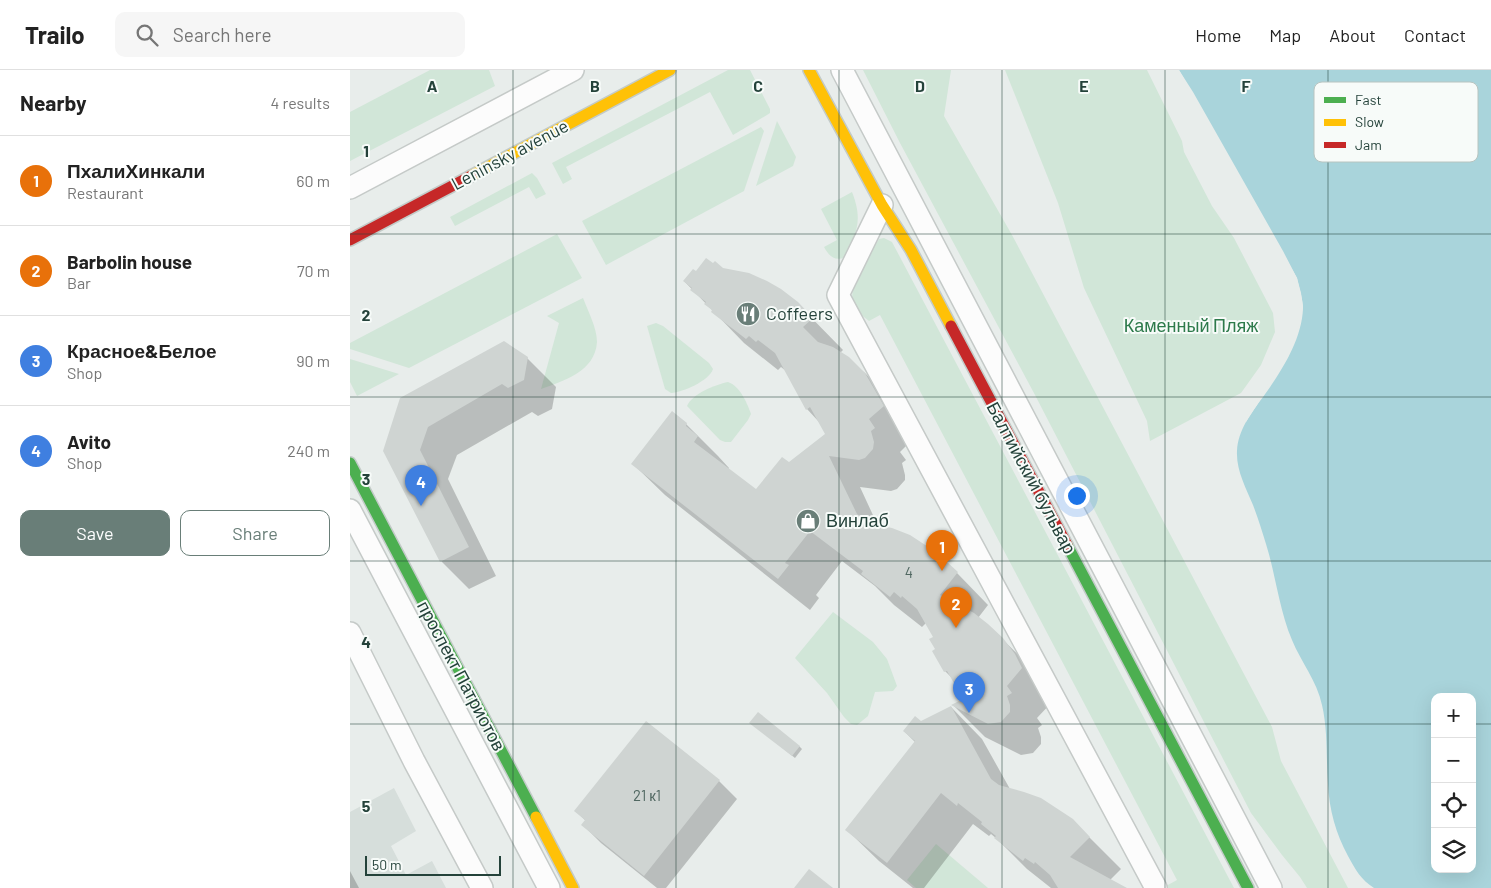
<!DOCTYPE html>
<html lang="en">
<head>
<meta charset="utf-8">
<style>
	body { margin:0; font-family:Barlow,sans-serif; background:#f6f6f6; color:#222 }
	.controls { position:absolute; right:15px; bottom:15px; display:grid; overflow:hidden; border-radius:10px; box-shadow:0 5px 20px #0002 }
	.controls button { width:45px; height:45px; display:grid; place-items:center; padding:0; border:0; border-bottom:1px solid #e0e0e0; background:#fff; color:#222; font:25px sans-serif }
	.scale { position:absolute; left:15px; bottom:12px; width:136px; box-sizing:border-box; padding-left:5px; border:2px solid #24423a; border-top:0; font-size:14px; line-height:18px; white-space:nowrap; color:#24423a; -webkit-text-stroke:4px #f7fbf9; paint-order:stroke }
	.you { position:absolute; left:726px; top:425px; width:18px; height:18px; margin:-12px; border:4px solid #fff; border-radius:50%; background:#1a73e8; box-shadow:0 0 0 8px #1a73e833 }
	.badge { display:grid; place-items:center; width:32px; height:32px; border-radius:50%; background:#697e78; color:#fff; font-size:16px; font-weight:700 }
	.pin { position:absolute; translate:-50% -41px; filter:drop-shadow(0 1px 2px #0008) }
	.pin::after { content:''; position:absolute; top:26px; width:18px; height:15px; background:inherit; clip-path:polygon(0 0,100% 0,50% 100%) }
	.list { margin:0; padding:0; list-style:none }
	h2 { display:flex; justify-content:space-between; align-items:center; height:65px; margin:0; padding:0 20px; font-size:21px }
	h2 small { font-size:16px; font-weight:400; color:#767676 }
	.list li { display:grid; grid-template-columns:32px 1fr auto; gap:15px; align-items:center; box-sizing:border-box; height:90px; padding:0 20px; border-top:1px solid #e0e0e0 }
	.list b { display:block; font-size:19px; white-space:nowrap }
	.list p { margin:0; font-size:16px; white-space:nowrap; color:#767676 }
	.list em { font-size:16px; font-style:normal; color:#767676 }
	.actions { display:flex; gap:10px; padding:15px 20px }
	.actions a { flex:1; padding:11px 0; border:1px solid #697e78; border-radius:10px; text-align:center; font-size:18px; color:#697e78 }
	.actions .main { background:#697e78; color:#fff }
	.icon { flex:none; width:28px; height:28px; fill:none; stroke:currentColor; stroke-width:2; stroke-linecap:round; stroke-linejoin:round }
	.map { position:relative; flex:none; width:1141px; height:818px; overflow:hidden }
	header { display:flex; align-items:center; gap:30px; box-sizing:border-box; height:70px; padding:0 25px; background:#fff; border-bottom:1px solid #e0e0e0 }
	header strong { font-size:24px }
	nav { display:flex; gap:28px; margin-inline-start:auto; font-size:18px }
	.search { width:350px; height:45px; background:#f6f6f6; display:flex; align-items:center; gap:12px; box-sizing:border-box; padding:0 18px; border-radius:10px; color:#767676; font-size:19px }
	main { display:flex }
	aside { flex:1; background:#fff }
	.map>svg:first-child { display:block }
</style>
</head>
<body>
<header>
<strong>Trailo</strong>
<div class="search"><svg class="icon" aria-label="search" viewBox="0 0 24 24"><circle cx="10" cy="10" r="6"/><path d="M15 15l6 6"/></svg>Search here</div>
<nav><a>Home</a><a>Map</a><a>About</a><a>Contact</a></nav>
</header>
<main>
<aside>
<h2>Nearby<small>4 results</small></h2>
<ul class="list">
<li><span class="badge" style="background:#e8710a">1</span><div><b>ПхалиХинкали</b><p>Restaurant</p></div><em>60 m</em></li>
<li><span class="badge" style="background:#e8710a">2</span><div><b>Barbolin house</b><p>Bar</p></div><em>70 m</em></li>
<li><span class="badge" style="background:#3f7fe0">3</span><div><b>Красное&amp;Белое</b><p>Shop</p></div><em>90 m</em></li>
<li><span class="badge" style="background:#3f7fe0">4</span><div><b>Avito</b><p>Shop</p></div><em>240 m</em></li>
</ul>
<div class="actions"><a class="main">Save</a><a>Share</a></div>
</aside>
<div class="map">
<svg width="1141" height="818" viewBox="0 0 1141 818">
	<rect width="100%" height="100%" fill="#e8edeb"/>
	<!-- built -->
	<polygon fill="#d6dedb" points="44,718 66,761 41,776 56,805 82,791 96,818 0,818 0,742"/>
	<!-- green -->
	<g fill="#d1e6d8">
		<polygon points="80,0 139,0 145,16 0,91 0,42"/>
		<polygon points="378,0 400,0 420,39 420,43 417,45 383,65 360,22 216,97 222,109 213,114 202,93"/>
		<polygon points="513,0 601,0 594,46 662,165 922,657 931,691 998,818 957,818 950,807 932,785 901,743 685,325 550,73"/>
		<polygon points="655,0 797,0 832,71 834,82 862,136 884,168 923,243 925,262 911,295 891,323 800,371 797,351 734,218 708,133"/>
		<polygon points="427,51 446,87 443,96 406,116"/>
		<polygon points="411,57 414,61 394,121 256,195 232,151"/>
		<polygon points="182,103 187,108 196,124 186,129 179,117 105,156 100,147"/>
		<path d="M 502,122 C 513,150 507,162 495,187 C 485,192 479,186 474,177 L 487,170 L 471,139 Z"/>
		<polygon points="207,164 232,208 59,298 0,279 0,273"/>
		<path d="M 534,168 L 542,172 L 884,818 L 818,818 L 816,816 L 827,810 L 530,245 L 519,251 C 515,248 510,244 507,241 C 491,221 519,187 529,169 Z"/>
		<path d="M 233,228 C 238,241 247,258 247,272 C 245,302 213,311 191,319 L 209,253 L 197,246 Z"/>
		<path d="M 306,253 L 313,256 L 359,293 L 363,299 C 359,311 333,322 321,323 L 315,319 L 297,256 Z"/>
		<polygon points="0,289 49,304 7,326 0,312"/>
		<path d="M 378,312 C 390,316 397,333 401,344 L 398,350 L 381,372 L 375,372 L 370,370 L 337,336 C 343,323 365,315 378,312 Z"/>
		<polygon points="483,542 523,572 537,589 547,616 543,621 525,622 518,646 507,655 501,654 494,647 477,623 445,588"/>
		<polygon points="586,774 638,818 566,818 557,810"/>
	</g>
	<!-- water -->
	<path fill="#a9d4db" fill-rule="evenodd" d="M 829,0 L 1141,0 L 1141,818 L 1024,818 C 1011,810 1005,799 998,786 C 986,764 979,739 978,714 C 976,687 978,661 972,635 C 967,611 951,592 942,570 C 929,539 926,506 916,474 C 912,461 908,448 903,435 C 896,418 886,400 887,381 C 888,360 901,343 913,327 C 931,302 952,270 953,238 C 953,229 949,218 947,208 ZM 1085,627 L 1122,627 L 1122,799 L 1085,799 Z"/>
	<!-- pier -->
	<polygon fill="#e8edeb" points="827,0 829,0 843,22 933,181 947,208 951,223 953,237 950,253 938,287 896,352 893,351 927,300 936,286 944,266 950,237 949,223 938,195"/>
	<!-- shadow -->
	<g fill="#0003">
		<polygon points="373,199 447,233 493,280 490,283 515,303 547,336 564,368 550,382 556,390 552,393 555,405 555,410 547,419 541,421 510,417 528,456 607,503 638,535 628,548 652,569 685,601 703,631 687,648 692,655 688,658 691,667 691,674 683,683 671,685 635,667 604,636 615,630 604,610 595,601 585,567 576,553 572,557 544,535 525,516 492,491 466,525 469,528 460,540 315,425 283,394 336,354 368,386 379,398 378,400 406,421 477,364 470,353 457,339 436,301 431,297 428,300 394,273 334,211 346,203"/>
		<polygon points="177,288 206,317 202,339 188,346 182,342 107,385 98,409 146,506 119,519 91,491 35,381"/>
		<polygon points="601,637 632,669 660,719 722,750 771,799 760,810 769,818 701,818 677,799 647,769 641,764 639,766 623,754 574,818 563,818 529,791 497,760 566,673 554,661"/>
		<polygon points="296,653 369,711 387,729 316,818 307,818 251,773 233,755 236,751 226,741"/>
		<polygon points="404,655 449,676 452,679 445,688"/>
		<polygon points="0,801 9,818 0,818"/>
	</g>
	<!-- building -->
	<g fill="#cfd4d2">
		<polygon points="356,188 363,193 365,191 373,198 399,203 417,211 431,219 448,232 463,248 453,257 468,272 483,277 499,287 515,303 534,336 519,349 525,358 521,361 524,372 523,379 515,388 509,390 479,386 507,444 518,453 542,458 560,465 586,482 608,502 590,525 624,543 638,554 653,568 665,584 672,598 657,616 662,623 657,626 660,635 660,642 651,652 638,654 601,635 613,629 597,601 594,602 582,581 585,579 579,569 583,567 567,539 552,526 551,528 544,522 540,527 511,504 513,501 460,461 435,493 439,495 428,509 281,394 322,341 337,353 336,356 348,366 344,372 406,419 432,387 439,392 475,364 460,337 456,340 425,283 408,270 406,272 399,266 396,269 361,242 362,240 354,234 356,232 340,220 342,218 333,211 343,199 346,201"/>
		<polygon points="154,271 178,287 174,310 158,318 152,314 78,357 70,380 119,477 90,492 33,381 50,328"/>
		<polygon points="601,636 641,709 649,715 674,722 691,728 723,749 740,767 720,787 777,818 708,818 700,805 685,792 684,794 675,788 673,791 644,768 646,766 631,754 632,752 608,733 607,736 591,723 537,793 495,760 565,671 553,661 565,646 571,651"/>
		<polygon points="408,642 450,676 442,686 399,653"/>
		<polygon points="296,651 370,710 294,806 231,755 235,750 224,741"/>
		<polygon points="459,799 483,818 444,818"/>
	</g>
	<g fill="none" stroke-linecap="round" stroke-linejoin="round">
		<!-- street casing -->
		<g stroke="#c5cac8" stroke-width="24">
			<g id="street">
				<polyline points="492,0 921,818"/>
				<polyline points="0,118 223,0"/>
				<polyline points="532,135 488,225 806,818"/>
				<polyline points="0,440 199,818"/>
				<polyline points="0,563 64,691 132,818"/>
			</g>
		</g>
		<!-- fast casing -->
		<g stroke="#c3cbc8" stroke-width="14">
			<g id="fast">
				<polyline points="0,393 186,747"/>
				<polyline points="717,475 898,818"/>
			</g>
		</g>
		<!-- slow casing -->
		<g stroke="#c3cbc8" stroke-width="14">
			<g id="slow">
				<polyline points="459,0 532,135 561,180 601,256"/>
				<polyline points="121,106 320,0"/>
				<polyline points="186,747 223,818"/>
			</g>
		</g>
		<!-- jam casing -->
		<g stroke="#c3cbc8" stroke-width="14">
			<g id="jam">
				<polyline points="0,170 121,106"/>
				<polyline points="601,256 717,475"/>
			</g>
		</g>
		<!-- street -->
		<use href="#street" stroke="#fcfcfc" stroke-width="21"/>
		<!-- fast -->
		<use href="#fast" stroke="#4caf50" stroke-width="11"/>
		<!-- slow -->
		<use href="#slow" stroke="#ffc107" stroke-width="11"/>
		<!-- jam -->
		<use href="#jam" stroke="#c62828" stroke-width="11"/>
	</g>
	<!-- grid -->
	<path fill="none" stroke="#24423a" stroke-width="1" stroke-opacity="0.55" d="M 163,0 L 163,818M 326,0 L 326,818M 489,0 L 489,818M 652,0 L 652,818M 815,0 L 815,818M 978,0 L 978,818M 0,164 L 1141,164M 0,327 L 1141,327M 0,491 L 1141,491M 0,654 L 1085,654M 1122,654 L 1141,654"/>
	<!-- icons -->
	<defs>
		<g id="restaurant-disc" transform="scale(1.25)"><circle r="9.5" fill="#697e78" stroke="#f7fbf9"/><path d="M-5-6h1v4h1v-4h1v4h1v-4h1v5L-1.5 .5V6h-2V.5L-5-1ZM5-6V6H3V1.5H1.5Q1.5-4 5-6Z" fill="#fff"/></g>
		<g id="shop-disc" transform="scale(1.25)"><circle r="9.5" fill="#697e78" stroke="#f7fbf9"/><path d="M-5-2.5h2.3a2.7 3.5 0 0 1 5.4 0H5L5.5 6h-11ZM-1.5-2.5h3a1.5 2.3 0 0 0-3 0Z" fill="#fff"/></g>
	</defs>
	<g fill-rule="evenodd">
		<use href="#restaurant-disc" x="398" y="244"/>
		<use href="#shop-disc" x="458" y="451"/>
	</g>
	<g text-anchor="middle" stroke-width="4" stroke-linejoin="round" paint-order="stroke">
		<!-- number labels -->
		<g font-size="15" fill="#506761">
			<text x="559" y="508">4</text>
			<text x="297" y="731">21 к1</text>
		</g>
		<!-- street labels -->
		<g font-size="18" fill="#24423a" stroke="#f7fbf9">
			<text transform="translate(160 85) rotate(-28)" y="6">Leninsky avenue</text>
			<text transform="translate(681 408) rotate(62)" y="6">Балтийский бульвар</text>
			<text transform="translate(111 606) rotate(62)" y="6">проспект Патриотов</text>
		</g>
		<!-- poi labels -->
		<g font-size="18" fill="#24423a" stroke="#f7fbf9" text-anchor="start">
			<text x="416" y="250">Coffeers</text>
			<text x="476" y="457">Винлаб</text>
		</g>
		<!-- park labels -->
		<g font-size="18" fill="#2d7a4b" stroke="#f7fbf9">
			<text x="841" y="262">Каменный Пляж</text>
		</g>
	</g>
	<!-- legend -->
	<rect x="964" y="12" width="164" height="80" rx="8" fill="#f7fbf9" stroke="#b8c4c0" stroke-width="1"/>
	<rect x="974" y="27" width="22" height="6" fill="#4caf50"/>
	<rect x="974" y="49" width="22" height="7" fill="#ffc107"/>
	<rect x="974" y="72" width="22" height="6" fill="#c62828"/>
	<g font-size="14" fill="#24423a">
		<text x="1005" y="35">Fast</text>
		<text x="1005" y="57">Slow</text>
		<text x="1005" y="80">Jam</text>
	</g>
	<g font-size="16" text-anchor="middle" font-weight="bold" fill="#24423a" stroke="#f7fbf9" stroke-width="4" stroke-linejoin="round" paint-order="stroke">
		<text x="82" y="22">A</text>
		<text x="245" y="22">B</text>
		<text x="408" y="22">C</text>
		<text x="570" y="22">D</text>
		<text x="734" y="22">E</text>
		<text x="896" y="22">F</text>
		<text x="16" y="87">1</text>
		<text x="16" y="251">2</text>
		<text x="16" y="415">3</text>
		<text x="16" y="578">4</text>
		<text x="16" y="742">5</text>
	</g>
</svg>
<div class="controls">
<button>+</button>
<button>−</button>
<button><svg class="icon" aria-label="locate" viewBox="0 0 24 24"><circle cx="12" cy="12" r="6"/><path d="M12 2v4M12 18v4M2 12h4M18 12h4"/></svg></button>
<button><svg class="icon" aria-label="layers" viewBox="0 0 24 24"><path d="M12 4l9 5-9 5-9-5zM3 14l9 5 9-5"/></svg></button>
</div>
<div class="scale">50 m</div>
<div class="you"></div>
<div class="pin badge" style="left:592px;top:501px;background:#e8710a">1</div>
<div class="pin badge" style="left:606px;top:558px;background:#e8710a">2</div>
<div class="pin badge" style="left:619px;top:643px;background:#3f7fe0">3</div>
<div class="pin badge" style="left:71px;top:436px;background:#3f7fe0">4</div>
</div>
</main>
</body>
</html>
